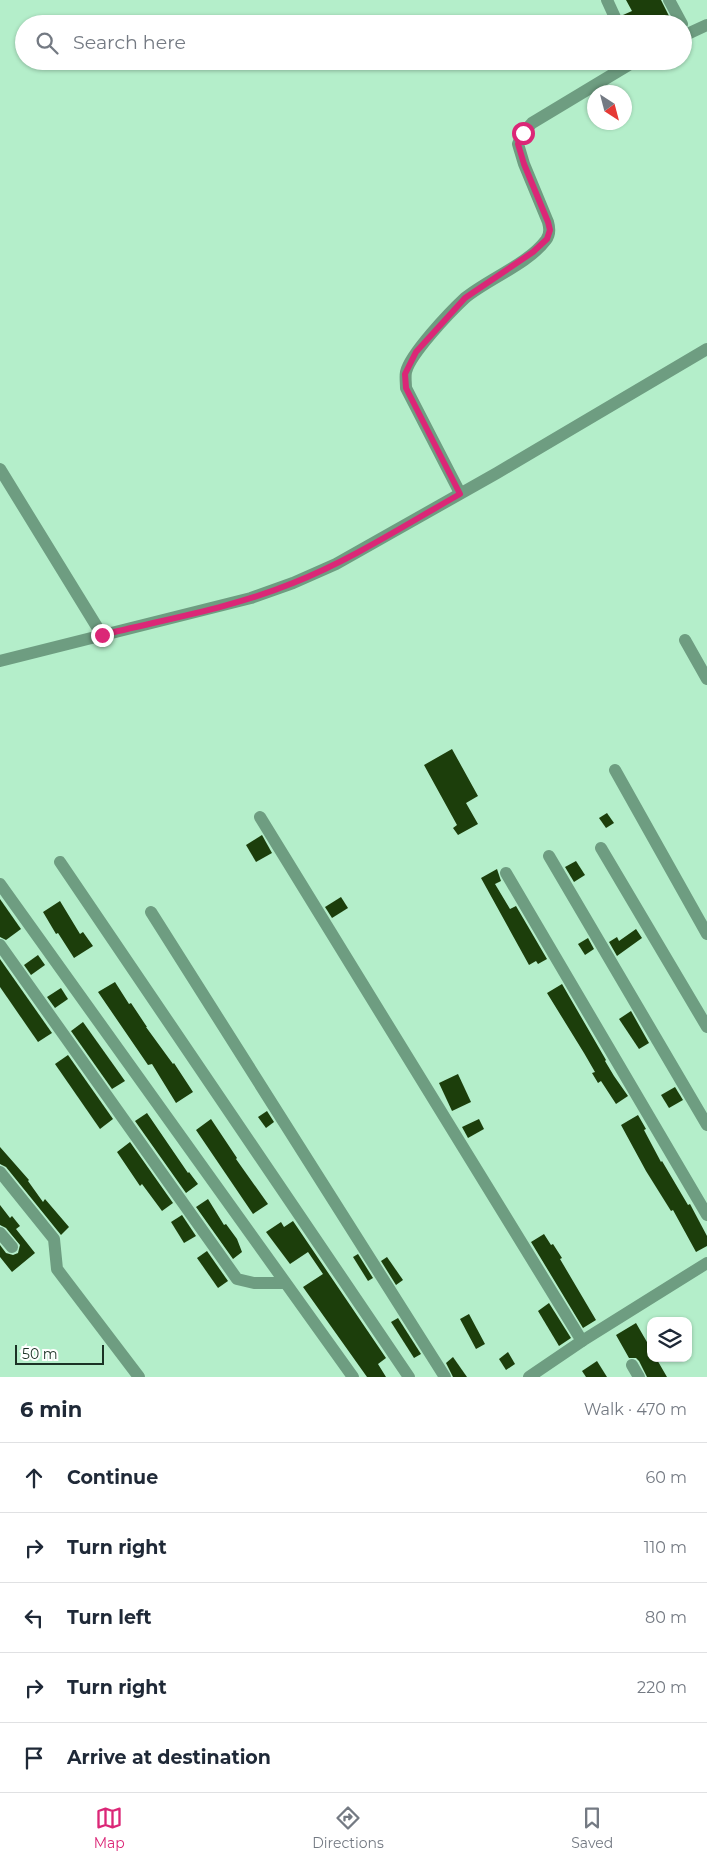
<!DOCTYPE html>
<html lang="en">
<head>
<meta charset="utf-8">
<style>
	body { margin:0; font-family:Montserrat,sans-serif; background:#f2f2f3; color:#1f2937 }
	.controls { position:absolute; right:15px; bottom:15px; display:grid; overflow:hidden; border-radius:10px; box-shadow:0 1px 4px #0004 }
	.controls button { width:45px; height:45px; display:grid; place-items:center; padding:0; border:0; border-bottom:1px solid #e0e1e3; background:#fff; color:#1f2937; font:25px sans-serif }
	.compass { position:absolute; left:587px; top:85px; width:45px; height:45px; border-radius:50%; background:#fff; box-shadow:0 1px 4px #0004; rotate:144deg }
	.scale { position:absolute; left:15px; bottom:12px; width:89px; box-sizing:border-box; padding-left:5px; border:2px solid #1b3225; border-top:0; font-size:14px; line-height:18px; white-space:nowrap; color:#1b3225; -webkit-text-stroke:4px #fff; paint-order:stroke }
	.stop { position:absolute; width:15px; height:15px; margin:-11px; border:4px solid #db2777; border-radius:50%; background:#fff }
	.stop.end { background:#db2777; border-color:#fff; box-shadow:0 1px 5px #0008 }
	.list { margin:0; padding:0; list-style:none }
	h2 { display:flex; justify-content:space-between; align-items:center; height:65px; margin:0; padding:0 20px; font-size:21px }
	h2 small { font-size:16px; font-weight:400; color:#747a83 }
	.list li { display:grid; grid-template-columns:32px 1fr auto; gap:15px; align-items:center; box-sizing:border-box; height:70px; padding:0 20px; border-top:1px solid #e0e1e3 }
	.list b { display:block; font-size:19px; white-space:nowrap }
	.list em { font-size:16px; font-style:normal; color:#747a83 }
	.icon { flex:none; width:28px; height:28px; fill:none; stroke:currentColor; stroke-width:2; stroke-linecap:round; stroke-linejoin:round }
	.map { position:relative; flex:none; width:707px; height:1377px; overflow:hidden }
	.search { position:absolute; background:#fff; box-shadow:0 1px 4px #0004; left:15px; right:15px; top:15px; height:55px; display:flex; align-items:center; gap:12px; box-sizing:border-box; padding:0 18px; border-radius:28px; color:#747a83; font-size:19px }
	.sheet { height:415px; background:#fff }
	nav { display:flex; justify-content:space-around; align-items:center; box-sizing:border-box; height:70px; border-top:1px solid #e0e1e3; background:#fff; font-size:14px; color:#747a83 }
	nav a { display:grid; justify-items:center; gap:2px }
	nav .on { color:#db2777 }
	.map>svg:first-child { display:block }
</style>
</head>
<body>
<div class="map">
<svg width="707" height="1377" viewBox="0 0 707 1377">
	<rect width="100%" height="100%" fill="#b4eeca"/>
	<!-- building -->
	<g fill="#1c3e0b">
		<polygon points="626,0 661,0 673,24 626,24 623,15 632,11"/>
		<polygon points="452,749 478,796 466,803 478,824 458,835 453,828 457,825 424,765"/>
		<polygon points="607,813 614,823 606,828 599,818"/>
		<polygon points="262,835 272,853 256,862 246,845"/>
		<polygon points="576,861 585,875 574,882 565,867"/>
		<polygon points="497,869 501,881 495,884 510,909 516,906 547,959 538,964 536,961 529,965 481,878"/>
		<polygon points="341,897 348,908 332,918 325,907"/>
		<polygon points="0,899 21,929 6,940 0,937"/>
		<polygon points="60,901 80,934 83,932 93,946 74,958 58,933 56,934 43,912"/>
		<polygon points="636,929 642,938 617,956 609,942 617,937 619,941"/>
		<polygon points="588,938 594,949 585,955 578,944"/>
		<polygon points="38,955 45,965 31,975 24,965"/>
		<polygon points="0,959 52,1033 38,1042 0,987"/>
		<polygon points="115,982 129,1004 131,1003 147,1027 146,1027 173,1064 174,1063 193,1092 176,1103 152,1064 148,1065 98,992"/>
		<polygon points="562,984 606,1060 605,1061 614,1076 628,1096 616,1104 601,1081 598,1083 592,1073 595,1072 584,1053 547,993"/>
		<polygon points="61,988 68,999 55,1008 47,997"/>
		<polygon points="631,1011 649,1043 639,1049 619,1019"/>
		<polygon points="83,1022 125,1081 112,1089 71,1031"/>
		<polygon points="68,1055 113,1119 100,1129 55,1064"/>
		<polygon points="458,1074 471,1102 452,1111 439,1083"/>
		<polygon points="675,1087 683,1100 669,1108 661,1095"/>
		<polygon points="267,1111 274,1122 266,1128 258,1117"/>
		<polygon points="147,1113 188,1173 189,1172 198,1184 186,1193 135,1121"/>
		<polygon points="638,1115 646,1129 644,1130 661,1162 662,1161 688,1205 690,1204 707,1236 707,1246 696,1252 673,1210 671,1211 646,1171 621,1125"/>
		<polygon points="211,1119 237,1158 236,1159 268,1204 253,1214 196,1130"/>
		<polygon points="479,1119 484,1129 468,1138 462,1127"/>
		<polygon points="130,1142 173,1203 162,1211 142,1184 140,1186 117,1152"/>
		<polygon points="0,1147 29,1180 28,1181 43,1202 45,1199 69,1227 61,1235 6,1167 0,1164"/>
		<polygon points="208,1199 224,1225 226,1224 237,1239 242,1252 233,1259 196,1207"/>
		<polygon points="0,1205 10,1218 12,1216 20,1226 16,1229 35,1253 12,1272 0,1257 0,1245 6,1253 13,1255 18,1253 20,1245 6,1228 0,1225"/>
		<polygon points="182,1215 196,1236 184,1243 171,1222"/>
		<polygon points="293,1221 386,1358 378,1364 386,1377 367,1377 303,1287 323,1274 308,1252 290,1264 266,1232 281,1222 284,1227"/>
		<polygon points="544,1234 551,1245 553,1244 562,1258 560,1259 596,1320 583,1328 531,1242"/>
		<polygon points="207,1251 228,1281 218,1288 197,1258"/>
		<polygon points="358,1254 373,1278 368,1281 353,1257"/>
		<polygon points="387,1257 403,1280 396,1285 381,1261"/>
		<polygon points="549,1303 571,1338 559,1346 538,1311"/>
		<polygon points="469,1314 485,1344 476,1349 460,1319"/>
		<polygon points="398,1318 421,1354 414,1358 391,1322"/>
		<polygon points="636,1323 651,1349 651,1358 656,1358 667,1377 647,1377 639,1361 636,1358 629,1358 616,1335"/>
		<polygon points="508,1352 515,1364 506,1370 499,1359"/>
		<polygon points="453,1357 467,1377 453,1377 446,1363"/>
		<polygon points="597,1361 607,1377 586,1377 582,1371"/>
	</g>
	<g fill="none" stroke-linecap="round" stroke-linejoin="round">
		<!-- street -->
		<g stroke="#6e9d81" stroke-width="12">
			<polyline points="607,0 618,24"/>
			<polyline points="669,0 682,24"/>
			<polyline points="683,36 707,25"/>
			<polyline points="0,469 102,635"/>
			<path d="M 460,493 L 406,388 C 406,383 405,377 406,372 C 410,354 450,312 465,298 C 488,279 528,264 546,240 C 550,235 550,229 548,222 L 524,164 L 518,144 L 523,133 L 532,123 L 635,61"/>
			<polyline points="685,640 707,679"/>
			<polyline points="0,661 251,598 293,583 336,564 497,473 707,349"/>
			<polyline points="615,770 707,934"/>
			<polyline points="260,817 582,1341"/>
			<polyline points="601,848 707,1027"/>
			<polyline points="549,856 707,1125"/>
			<polyline points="60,862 409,1377"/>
			<polyline points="506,873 707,1215"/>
			<polyline points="0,884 353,1377"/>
			<polyline points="151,912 445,1377"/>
			<polyline points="0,945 237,1279 254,1283 285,1283"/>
			<polyline points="0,1172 54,1239 57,1269 139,1377"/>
			<polyline points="0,1233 12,1247"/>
			<polyline points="632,1365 639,1377"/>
			<polyline points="529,1377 582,1341 707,1263"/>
		</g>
	</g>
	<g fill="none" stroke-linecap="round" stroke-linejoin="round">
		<!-- route -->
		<path stroke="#db2777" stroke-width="6" d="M 102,635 C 166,619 232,608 293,583 C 351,560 405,525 460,494 L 406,388 L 405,374 L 416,352 L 465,298 L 533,252 L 547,239 L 550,230 L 548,222 L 524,164 L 518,144 L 523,133"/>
	</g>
</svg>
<div class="controls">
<button><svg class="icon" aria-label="layers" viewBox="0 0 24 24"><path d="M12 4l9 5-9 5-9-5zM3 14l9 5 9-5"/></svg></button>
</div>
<svg class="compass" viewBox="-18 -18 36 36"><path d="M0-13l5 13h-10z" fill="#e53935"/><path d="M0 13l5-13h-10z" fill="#747a83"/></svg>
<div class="scale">50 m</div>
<div class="stop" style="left:523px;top:133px"></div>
<div class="stop end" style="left:102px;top:635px"></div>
<div class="search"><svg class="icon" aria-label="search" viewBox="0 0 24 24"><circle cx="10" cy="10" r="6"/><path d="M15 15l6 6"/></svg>Search here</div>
</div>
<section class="sheet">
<h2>6 min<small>Walk · 470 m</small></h2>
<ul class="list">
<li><svg class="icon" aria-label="ahead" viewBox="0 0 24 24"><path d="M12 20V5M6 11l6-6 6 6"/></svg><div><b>Continue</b></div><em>60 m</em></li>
<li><svg class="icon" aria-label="right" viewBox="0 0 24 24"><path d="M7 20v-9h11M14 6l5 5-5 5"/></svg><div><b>Turn right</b></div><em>110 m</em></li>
<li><svg class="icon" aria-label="left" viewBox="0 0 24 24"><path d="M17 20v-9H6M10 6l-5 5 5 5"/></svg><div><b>Turn left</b></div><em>80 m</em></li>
<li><svg class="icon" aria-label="right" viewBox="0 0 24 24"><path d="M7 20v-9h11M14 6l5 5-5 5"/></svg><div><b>Turn right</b></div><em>220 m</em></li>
<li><svg class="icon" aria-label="arrive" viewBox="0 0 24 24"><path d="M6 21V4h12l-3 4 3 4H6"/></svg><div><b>Arrive at destination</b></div></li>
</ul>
</section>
<nav>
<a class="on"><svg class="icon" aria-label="map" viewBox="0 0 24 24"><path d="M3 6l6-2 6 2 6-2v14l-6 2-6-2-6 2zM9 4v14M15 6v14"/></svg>Map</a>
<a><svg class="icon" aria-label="directions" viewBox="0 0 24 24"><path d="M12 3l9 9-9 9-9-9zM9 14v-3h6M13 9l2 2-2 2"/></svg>Directions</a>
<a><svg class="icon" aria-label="saved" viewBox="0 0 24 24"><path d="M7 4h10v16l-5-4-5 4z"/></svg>Saved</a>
</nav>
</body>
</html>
